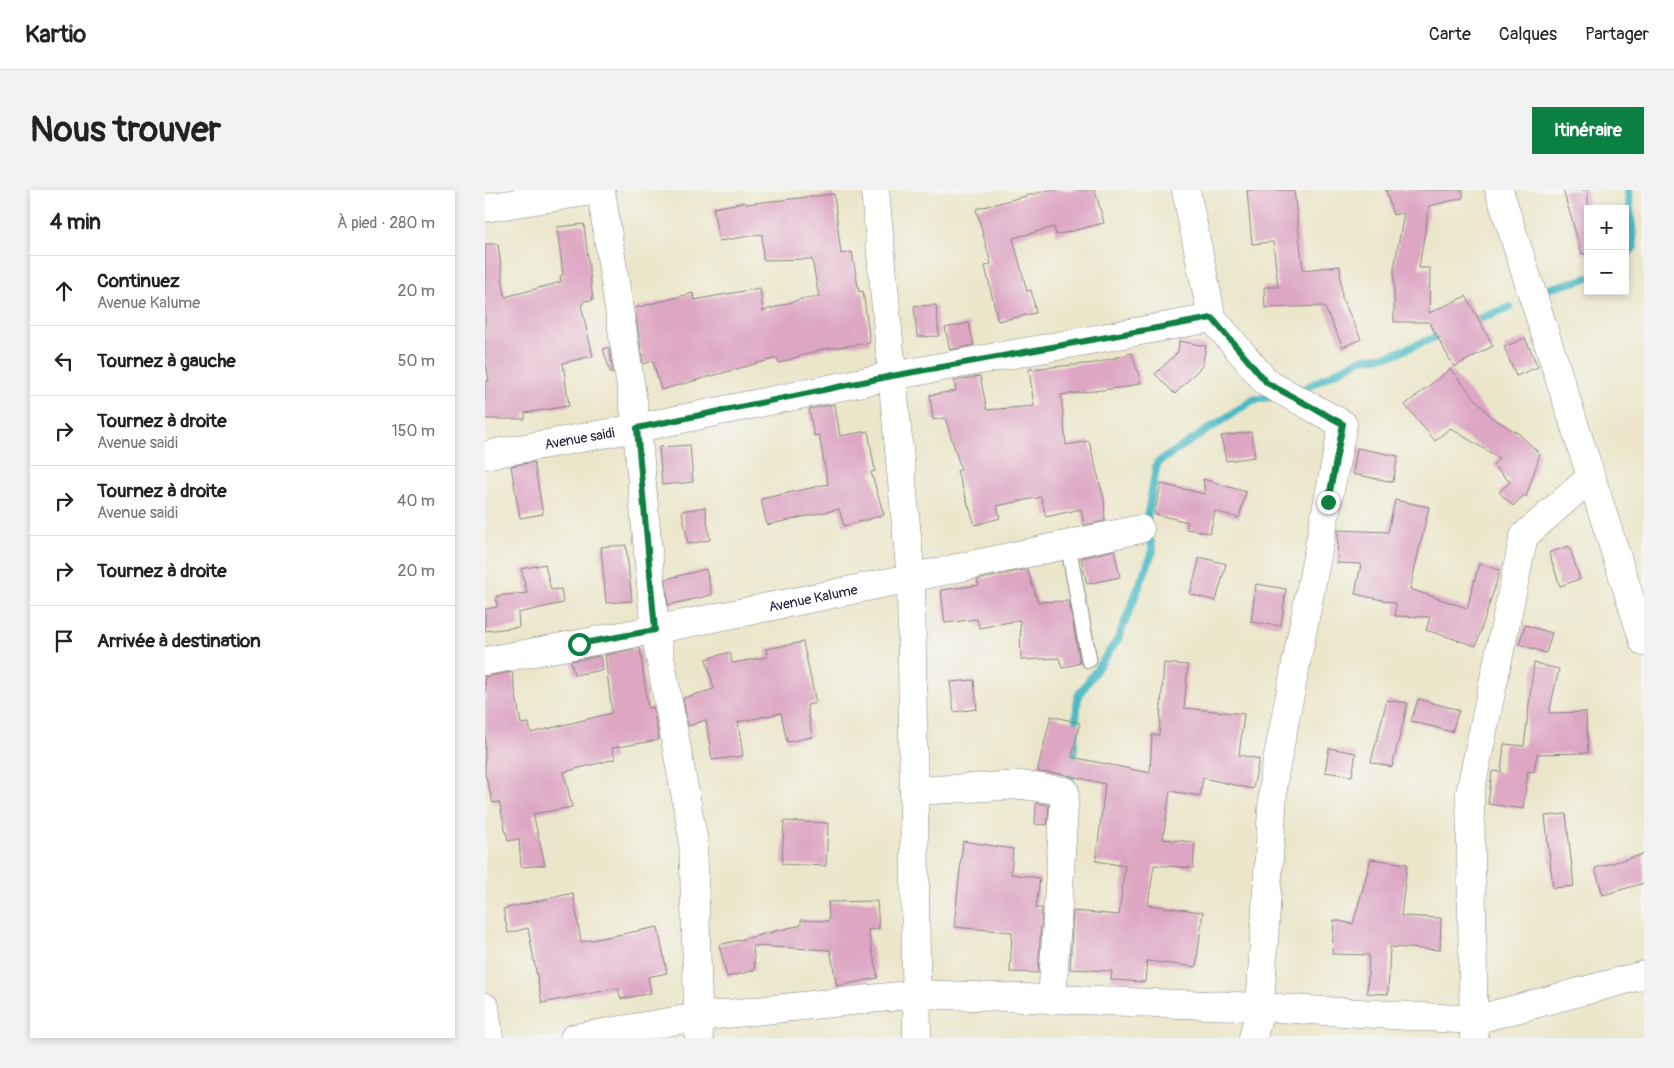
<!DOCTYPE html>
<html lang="fr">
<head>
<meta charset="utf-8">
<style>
	body { margin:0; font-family:Pangolin,sans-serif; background:#f2f2f2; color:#222 }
	.controls { position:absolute; right:15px; top:15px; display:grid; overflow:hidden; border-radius:0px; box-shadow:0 2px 8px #0003 }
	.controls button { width:45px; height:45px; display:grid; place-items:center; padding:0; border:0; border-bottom:1px solid #e0e0e0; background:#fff; color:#222; font:25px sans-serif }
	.stop { position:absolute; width:15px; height:15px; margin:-11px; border:4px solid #0b8043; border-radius:50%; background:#fff }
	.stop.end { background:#0b8043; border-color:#fff; box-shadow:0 1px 5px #0008 }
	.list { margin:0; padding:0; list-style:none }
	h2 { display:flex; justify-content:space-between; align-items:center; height:65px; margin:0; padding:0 20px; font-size:21px }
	h2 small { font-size:16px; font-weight:400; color:#767676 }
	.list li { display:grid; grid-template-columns:32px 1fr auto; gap:15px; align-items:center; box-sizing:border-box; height:70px; padding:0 20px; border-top:1px solid #e0e0e0 }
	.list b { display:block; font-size:19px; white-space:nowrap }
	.list p { margin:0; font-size:16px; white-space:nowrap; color:#767676 }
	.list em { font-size:16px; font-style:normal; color:#767676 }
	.icon { flex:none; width:28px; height:28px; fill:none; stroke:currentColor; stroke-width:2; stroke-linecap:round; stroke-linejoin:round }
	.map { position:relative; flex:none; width:1159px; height:848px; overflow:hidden; border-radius:0px }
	header { display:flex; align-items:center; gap:30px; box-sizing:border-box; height:70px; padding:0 25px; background:#fff; border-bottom:1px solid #e0e0e0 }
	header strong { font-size:24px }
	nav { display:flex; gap:28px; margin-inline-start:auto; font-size:18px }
	.intro { display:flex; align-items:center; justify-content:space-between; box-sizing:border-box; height:120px; padding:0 30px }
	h1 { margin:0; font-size:35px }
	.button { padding:12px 22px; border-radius:0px; background:#0b8043; color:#fff; font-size:18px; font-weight:700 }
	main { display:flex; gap:30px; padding:0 30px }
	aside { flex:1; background:#fff; border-radius:0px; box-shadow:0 2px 8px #0003 }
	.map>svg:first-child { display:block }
</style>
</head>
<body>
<header>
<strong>Kartio</strong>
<nav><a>Carte</a><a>Calques</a><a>Partager</a></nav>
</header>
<div class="intro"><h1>Nous trouver</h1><a class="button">Itinéraire</a></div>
<main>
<aside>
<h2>4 min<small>À pied · 280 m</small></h2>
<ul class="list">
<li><svg class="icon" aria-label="ahead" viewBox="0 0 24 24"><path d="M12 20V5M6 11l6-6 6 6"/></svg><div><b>Continuez</b><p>Avenue Kalume</p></div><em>20 m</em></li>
<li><svg class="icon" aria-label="left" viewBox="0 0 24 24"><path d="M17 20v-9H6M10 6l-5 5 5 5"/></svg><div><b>Tournez à gauche</b></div><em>50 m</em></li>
<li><svg class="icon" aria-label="right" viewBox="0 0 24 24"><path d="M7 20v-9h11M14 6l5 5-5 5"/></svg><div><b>Tournez à droite</b><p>Avenue saidi</p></div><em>150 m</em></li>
<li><svg class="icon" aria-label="right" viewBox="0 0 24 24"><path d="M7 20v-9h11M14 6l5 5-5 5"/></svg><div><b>Tournez à droite</b><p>Avenue saidi</p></div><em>40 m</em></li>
<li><svg class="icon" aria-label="right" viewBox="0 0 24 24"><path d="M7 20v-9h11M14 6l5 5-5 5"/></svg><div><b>Tournez à droite</b></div><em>20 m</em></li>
<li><svg class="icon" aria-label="arrive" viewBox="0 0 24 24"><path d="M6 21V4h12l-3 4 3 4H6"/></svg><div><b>Arrivée à destination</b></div></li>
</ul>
</aside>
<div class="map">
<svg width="1159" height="848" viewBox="0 0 1159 848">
	<rect width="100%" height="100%" fill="#f6f6f2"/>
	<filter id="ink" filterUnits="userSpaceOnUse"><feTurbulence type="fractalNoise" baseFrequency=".02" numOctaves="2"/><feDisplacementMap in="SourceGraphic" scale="10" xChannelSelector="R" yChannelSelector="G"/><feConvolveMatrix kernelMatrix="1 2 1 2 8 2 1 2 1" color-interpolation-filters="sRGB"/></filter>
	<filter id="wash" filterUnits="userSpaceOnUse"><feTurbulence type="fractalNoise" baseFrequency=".0096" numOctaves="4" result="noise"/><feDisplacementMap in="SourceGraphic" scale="20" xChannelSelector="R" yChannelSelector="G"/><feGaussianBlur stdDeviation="1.12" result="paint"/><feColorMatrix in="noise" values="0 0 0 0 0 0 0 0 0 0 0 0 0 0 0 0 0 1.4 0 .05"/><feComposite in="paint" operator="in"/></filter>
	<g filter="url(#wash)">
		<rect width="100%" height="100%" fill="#ebe6ca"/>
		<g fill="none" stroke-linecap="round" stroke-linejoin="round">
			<!-- stream -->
			<g stroke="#4cbac4" stroke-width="8">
				<polyline points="1140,67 1149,57 1143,0"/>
				<polyline points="1063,99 1103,88"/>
				<polyline points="986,132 1025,117"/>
				<polyline points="811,203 876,169 907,165 962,142"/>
				<polyline points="586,590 593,506 633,449 668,361 661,333 672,273 768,210 790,206"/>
			</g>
		</g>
		<g id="blocks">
			<!-- building -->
			<g fill="#dda6c3">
				<polygon points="564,0 610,0 619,33 571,45 569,37 528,48 542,101 546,100 551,123 513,131 500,76 506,74 491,19"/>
				<polygon points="762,0 809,0 818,80 855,76 857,108 876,149 858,157 839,116 780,118 779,97 793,97 788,52 767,54"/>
				<polygon points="901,0 978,0 978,8 944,16 934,78 945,78 944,123 981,106 1008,156 969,177 944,132 909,132 909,78 919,23 908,25"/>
				<polygon points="1078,0 1103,0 1103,63 1097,64"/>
				<polygon points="349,4 356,64 367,62 374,102 378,101 385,153 338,159 294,173 292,168 176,200 168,171 158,174 150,118 208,103 209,110 275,98 278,121 316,109 334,107 327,69 278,70 277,44 234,51 228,18 260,12 261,14"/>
				<polygon points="99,34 108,110 98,111 98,114 96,115 108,166 78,173 84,216 40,223 40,229 0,229 0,191 4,191 0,168 0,54 13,54 20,107 76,92 75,86 78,85 72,37"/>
				<polygon points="451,115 454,146 432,147 429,116"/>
				<polygon points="484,133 489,155 465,160 460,138"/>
				<polygon points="1040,148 1053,177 1031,186 1019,157"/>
				<polygon points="694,151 721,156 717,176 690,204 670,184 693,162"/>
				<polygon points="124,157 128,183 126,184 118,159"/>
				<polygon points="647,163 656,193 641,197 576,205 581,255 604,251 619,309 620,331 599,335 596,319 561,327 556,307 512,316 515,328 490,335 472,281 476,279 460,228 448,230 445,205 471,201 469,191 495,186 502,220 549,216 544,179 611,173"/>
				<polygon points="965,179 1006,227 1034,244 1055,264 1041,307 1039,305 1028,316 1014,302 1025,292 1008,275 1014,268 965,238 950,251 920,215"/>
				<polygon points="350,214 355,246 383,241 390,281 386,282 399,325 359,336 354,319 282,335 276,309 343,294 334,245 329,246 324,219"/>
				<polygon points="766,242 770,267 741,271 736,246"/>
				<polygon points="205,255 208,292 177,295 174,257"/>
				<polygon points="872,258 913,266 908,292 868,284"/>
				<polygon points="49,272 58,324 35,328 26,276"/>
				<polygon points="718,289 761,302 754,328 730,321 725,343 701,339 703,332 669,324 676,294 720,304"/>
				<polygon points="910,310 944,317 925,399 982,418 994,374 1015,380 991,456 941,440 945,427 910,426 911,413 870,404 876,374 852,373 853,340 903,342"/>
				<polygon points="220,317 225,350 203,354 197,321"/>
				<polygon points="141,355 147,411 121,413 116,357"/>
				<polygon points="1084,356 1095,389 1075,396 1064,363"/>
				<polygon points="629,360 635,387 602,394 596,368"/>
				<polygon points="715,367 741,374 731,411 705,404"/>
				<polygon points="60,374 66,400 76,399 78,413 33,423 34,437 0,441 0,419 12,417 11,406 42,403 36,379"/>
				<polygon points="221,379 227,405 183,415 181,389"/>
				<polygon points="542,379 553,412 584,411 595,473 577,478 574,468 536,470 535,430 494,438 492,429 460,433 456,400 494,395 492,390"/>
				<polygon points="771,394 801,399 796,436 766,432"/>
				<polygon points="1040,435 1067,443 1061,463 1034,454"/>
				<polygon points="318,452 331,513 322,515 327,547 302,552 296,523 253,532 258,566 227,570 221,530 203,536 198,508 229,499 221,469 245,462 247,473 282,467 281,459"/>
				<polygon points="155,458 163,518 168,517 174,550 127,558 130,569 79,582 87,617 48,624 60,675 36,677 34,649 23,651 14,612 8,613 0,584 0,487 27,482 36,534 44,533 46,543 127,523 120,465"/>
				<polygon points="115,466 118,480 89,485 86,471"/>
				<polygon points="679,473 703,475 699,518 759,524 754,565 774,569 768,599 718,588 715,606 685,601 678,649 710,652 708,678 669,675 663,715 718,722 711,777 662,771 660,792 626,790 627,781 585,779 588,721 634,725 640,676 611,671 620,594 577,584 553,582 553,578 566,526 595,533 587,567 665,583 667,545 674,545"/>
				<polygon points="1049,473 1074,479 1064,523 1101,522 1103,563 1052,564 1049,582 1043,581 1038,619 1003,614 1007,581 1016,582 1019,554 1039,556"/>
				<polygon points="489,490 492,519 469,522 465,492"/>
				<polygon points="933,509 974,520 967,542 926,531"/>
				<polygon points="902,510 923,513 907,577 886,572"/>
				<polygon points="844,558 871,563 867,586 840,582"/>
				<polygon points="551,613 564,615 562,635 550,634"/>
				<polygon points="1081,624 1089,696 1068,698 1060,626"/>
				<polygon points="299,631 343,633 341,676 297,674"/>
				<polygon points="478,651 528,659 526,684 555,688 551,718 557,718 553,783 525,782 527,742 469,737"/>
				<polygon points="1159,664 1159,693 1118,705 1110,678"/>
				<polygon points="886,669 922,674 916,726 956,728 955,760 905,757 903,804 882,803 884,765 847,764 849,730 868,734"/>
				<polygon points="88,703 96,752 173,737 182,783 163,787 166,803 136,809 133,798 57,813 43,738 23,743 18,719"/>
				<polygon points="392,711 394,739 383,740 393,788 352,796 345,760 268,756 270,780 242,787 234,755 316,735 316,730 344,731 343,712"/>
			</g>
		</g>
	</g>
	<g filter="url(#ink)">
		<use href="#blocks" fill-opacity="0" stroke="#868482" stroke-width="1"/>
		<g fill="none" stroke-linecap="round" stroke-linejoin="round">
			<!-- service casing -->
			<g stroke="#868482" stroke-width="17">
				<polyline id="service" points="583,354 604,470"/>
			</g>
			<!-- minor casing -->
			<g stroke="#868482" stroke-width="29">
				<g id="minor">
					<polyline points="116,0 152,238 170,440 208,647 214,848"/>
					<polyline points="390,0 426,389 432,848"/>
					<polyline points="701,0 727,128"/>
					<polyline points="0,18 113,0"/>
					<path id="s1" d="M 0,265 L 152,238 L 407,186 L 727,128 L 782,193 L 858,234 L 789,586 L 775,817 L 768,848"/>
					<path id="s2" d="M 0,471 C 219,432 437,386 655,339"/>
					<polyline points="429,601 536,595 580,601 567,810"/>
					<polyline points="0,817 4,848"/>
					<polyline points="989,847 985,603 1039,346 1105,288"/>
					<polyline points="89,848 213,827 433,804 775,817 989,830 1159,785"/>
				</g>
			</g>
			<!-- tertiary casing -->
			<g stroke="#868482" stroke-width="29">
				<polyline id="tertiary" points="1014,0 1159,452"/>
			</g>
			<!-- service -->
			<use href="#service" stroke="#fff" stroke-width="15"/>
			<!-- minor -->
			<use href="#minor" stroke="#fff" stroke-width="28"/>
			<!-- tertiary -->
			<use href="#tertiary" stroke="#fff" stroke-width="28"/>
		</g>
	</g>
	<g fill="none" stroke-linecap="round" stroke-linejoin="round" filter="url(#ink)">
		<!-- route -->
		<polyline stroke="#0b8043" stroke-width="6" points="94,454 170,440 152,238 407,186 727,128 782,193 858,234 843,312"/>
	</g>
	<g text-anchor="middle" stroke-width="4" stroke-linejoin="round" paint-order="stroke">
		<!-- street labels -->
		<g font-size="14" fill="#22223b" stroke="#f6f6f2">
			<text dy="5" stroke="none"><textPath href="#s1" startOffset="96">Avenue saidi</textPath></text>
			<text dy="5" stroke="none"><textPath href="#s2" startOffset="334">Avenue Kalume</textPath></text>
		</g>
	</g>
</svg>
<div class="controls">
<button>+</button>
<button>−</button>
</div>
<div class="stop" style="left:94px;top:454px"></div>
<div class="stop end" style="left:843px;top:312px"></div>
</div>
</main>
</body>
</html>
